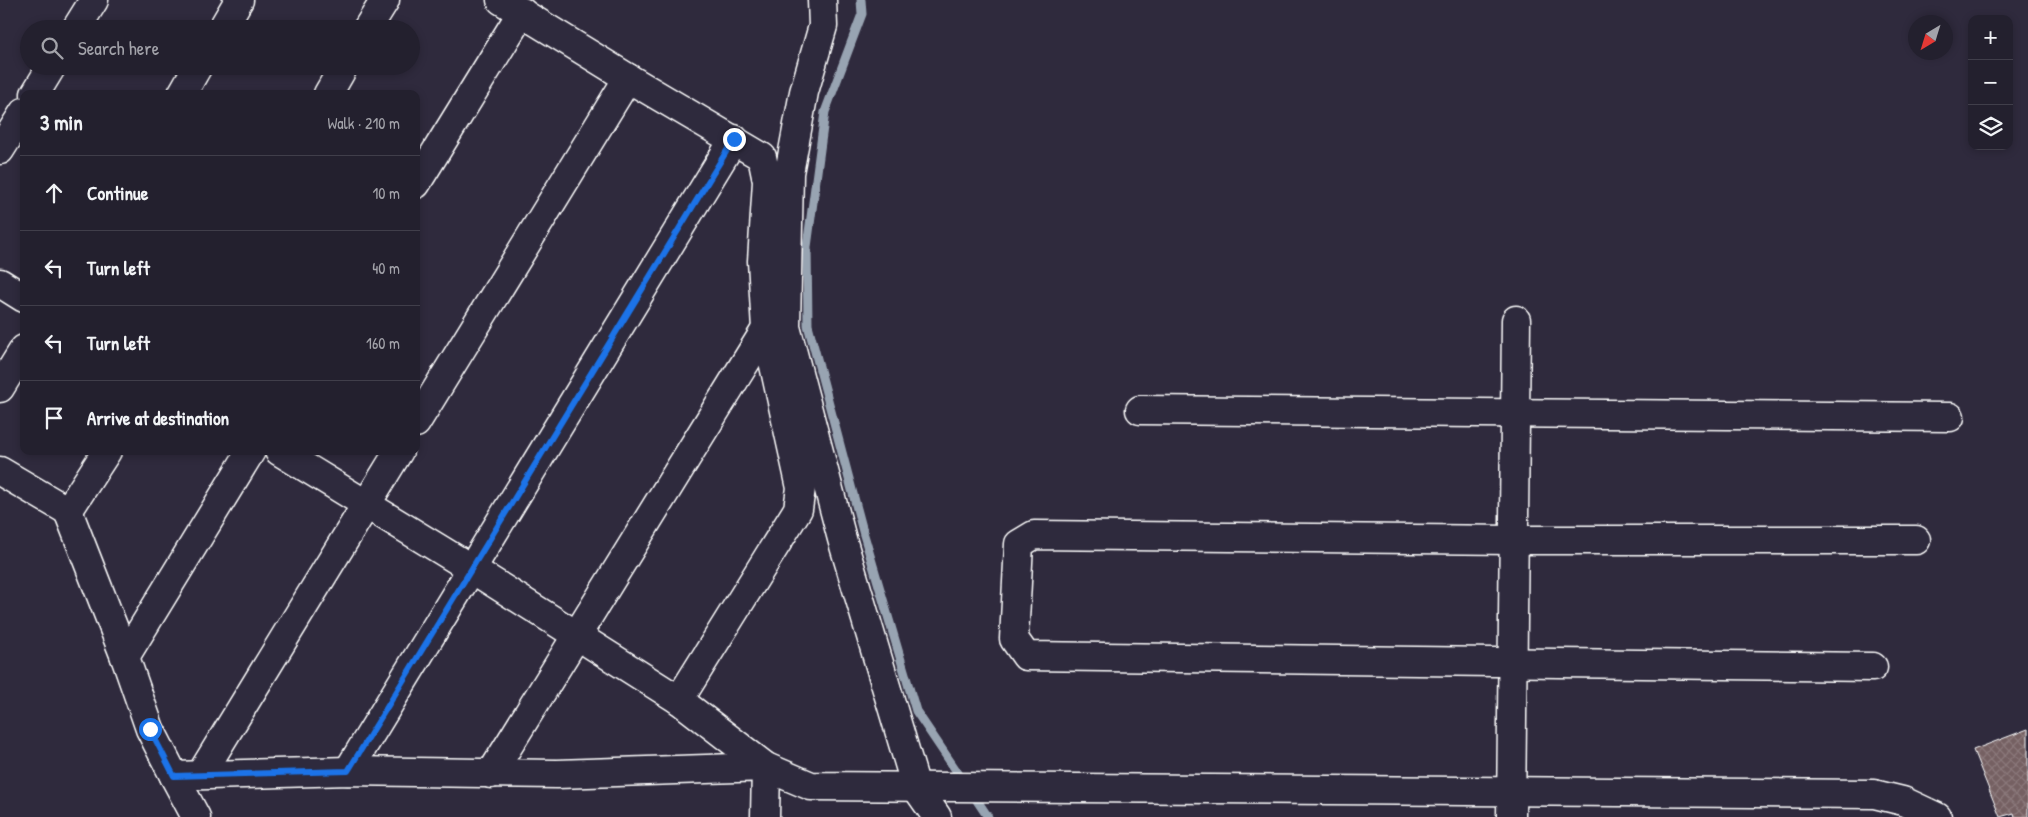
<!DOCTYPE html>
<html lang="en">
<head>
<meta charset="utf-8">
<style>
	body { margin:0; font-family:"Patrick Hand",sans-serif; background:#2b2836; color:#f1f3f6 }
	.controls { position:absolute; right:15px; top:15px; display:grid; overflow:hidden; border-radius:10px; box-shadow:0 2px 8px #0003 }
	.controls button { width:45px; height:45px; display:grid; place-items:center; padding:0; border:0; border-bottom:1px solid #403e4a; background:#23202e; color:#f1f3f6; font:25px sans-serif }
	.compass { position:absolute; left:1908px; top:15px; width:45px; height:45px; border-radius:50%; background:#23202e; box-shadow:0 2px 8px #0003; rotate:218deg }
	.stop { position:absolute; width:15px; height:15px; margin:-11px; border:4px solid #1a73e8; border-radius:50%; background:#fff }
	.stop.end { background:#1a73e8; border-color:#fff; box-shadow:0 1px 5px #0008 }
	.list { margin:0; padding:0; list-style:none }
	h2 { display:flex; justify-content:space-between; align-items:center; height:65px; margin:0; padding:0 20px; font-size:21px }
	h2 small { font-size:16px; font-weight:400; color:#a3a3aa }
	.list li { display:grid; grid-template-columns:32px 1fr auto; gap:15px; align-items:center; box-sizing:border-box; height:75px; padding:0 20px; border-top:1px solid #403e4a }
	.list b { display:block; font-size:19px; white-space:nowrap }
	.list em { font-size:16px; font-style:normal; color:#a3a3aa }
	.icon { flex:none; width:28px; height:28px; fill:none; stroke:currentColor; stroke-width:2; stroke-linecap:round; stroke-linejoin:round }
	.map { position:relative; flex:none; width:2028px; height:817px; overflow:hidden }
	.search { position:absolute; background:#23202e; box-shadow:0 2px 8px #0003; left:20px; top:20px; width:400px; height:55px; display:flex; align-items:center; gap:12px; box-sizing:border-box; padding:0 18px; border-radius:28px; color:#a3a3aa; font-size:19px }
	.panel { position:absolute; background:#23202e; box-shadow:0 2px 8px #0003; left:20px; top:90px; width:400px; height:365px; border-radius:10px }
	.map>svg:first-child { display:block }
</style>
</head>
<body>
<div class="map">
<svg width="2028" height="817" viewBox="0 0 2028 817">
	<defs>
		<pattern id="building-cross-hatch" width="8" height="8" patternUnits="userSpaceOnUse" patternTransform="scale(1.25)"><rect width="8" height="8" fill="#756062"/><path d="M0 0l8 8M0 8l8-8" fill="none" stroke="#8a787a"/></pattern>
	</defs>
	<rect width="100%" height="100%" fill="#2f2a3d"/>
	<filter id="ink" filterUnits="userSpaceOnUse"><feTurbulence type="fractalNoise" baseFrequency=".02" numOctaves="2"/><feDisplacementMap in="SourceGraphic" scale="10" xChannelSelector="R" yChannelSelector="G"/><feConvolveMatrix kernelMatrix="1 2 1 2 8 2 1 2 1" color-interpolation-filters="sRGB"/></filter>
	<g filter="url(#ink)">
		<g fill="none" stroke-linecap="round" stroke-linejoin="round">
			<!-- stream -->
			<g stroke="#98a4b2" stroke-width="9">
				<polyline points="861,0 862,14 825,112 807,247 808,325 864,535 916,711 964,782"/>
				<polyline points="972,793 988,817"/>
			</g>
		</g>
		<!-- building -->
		<polygon fill="url(#building-cross-hatch)" stroke="#fff" points="2028,729 2028,817 2015,817 2014,813 2000,817 1973,750"/>
		<g fill="none" stroke-linecap="round" stroke-linejoin="round">
			<!-- minor casing -->
			<g stroke="#fff" stroke-width="31">
				<g id="minor">
					<polyline points="501,0 628,78 762,157 767,181 762,261 766,329 801,488 798,509 679,700"/>
					<polyline points="822,0 823,26 804,92 789,173 786,327 842,539 916,787 937,817"/>
					<polyline points="76,29 94,0"/>
					<polyline points="222,29 239,0"/>
					<polyline points="367,29 385,0"/>
					<polyline points="35,94 52,66"/>
					<polyline points="182,94 198,66"/>
					<polyline points="328,94 344,66"/>
					<polyline points="0,150 24,112"/>
					<polyline points="416,184 522,12"/>
					<polyline points="0,283 24,298"/>
					<polyline points="0,388 24,349"/>
					<polyline points="1140,410 1950,417"/>
					<polyline points="416,423 628,78"/>
					<polyline points="279,451 472,569 679,700 766,767 811,786 1874,794 1903,801 1937,817"/>
					<polyline points="0,471 68,511 107,451"/>
					<polyline points="68,511 125,657 150,729 174,776 348,771 557,774 766,767 765,817"/>
					<polyline points="125,657 251,451"/>
					<polyline points="1873,667 1026,656 1014,639 1019,544 1034,535 1514,540 1916,540"/>
					<polyline points="348,771 734,139"/>
					<polyline points="201,774 399,451"/>
					<polyline points="491,774 766,329"/>
					<polyline points="174,776 196,817"/>
					<polyline points="1511,817 1516,320"/>
				</g>
			</g>
			<!-- minor -->
			<use href="#minor" stroke="#2f2a3d" stroke-width="28"/>
		</g>
	</g>
	<g fill="none" stroke-linecap="round" stroke-linejoin="round" filter="url(#ink)">
		<!-- route -->
		<polyline stroke="#1a73e8" stroke-width="6" points="150,729 174,776 348,771 734,139"/>
	</g>
</svg>
<div class="controls">
<button>+</button>
<button>−</button>
<button><svg class="icon" aria-label="layers" viewBox="0 0 24 24"><path d="M12 4l9 5-9 5-9-5zM3 14l9 5 9-5"/></svg></button>
</div>
<svg class="compass" viewBox="-18 -18 36 36"><path d="M0-13l5 13h-10z" fill="#e53935"/><path d="M0 13l5-13h-10z" fill="#a3a3aa"/></svg>
<div class="stop" style="left:150px;top:729px"></div>
<div class="stop end" style="left:734px;top:139px"></div>
<div class="search"><svg class="icon" aria-label="search" viewBox="0 0 24 24"><circle cx="10" cy="10" r="6"/><path d="M15 15l6 6"/></svg>Search here</div>
<section class="panel">
<h2>3 min<small>Walk · 210 m</small></h2>
<ul class="list">
<li><svg class="icon" aria-label="ahead" viewBox="0 0 24 24"><path d="M12 20V5M6 11l6-6 6 6"/></svg><div><b>Continue</b></div><em>10 m</em></li>
<li><svg class="icon" aria-label="left" viewBox="0 0 24 24"><path d="M17 20v-9H6M10 6l-5 5 5 5"/></svg><div><b>Turn left</b></div><em>40 m</em></li>
<li><svg class="icon" aria-label="left" viewBox="0 0 24 24"><path d="M17 20v-9H6M10 6l-5 5 5 5"/></svg><div><b>Turn left</b></div><em>160 m</em></li>
<li><svg class="icon" aria-label="arrive" viewBox="0 0 24 24"><path d="M6 21V4h12l-3 4 3 4H6"/></svg><div><b>Arrive at destination</b></div></li>
</ul>
</section>
</div>
</body>
</html>
